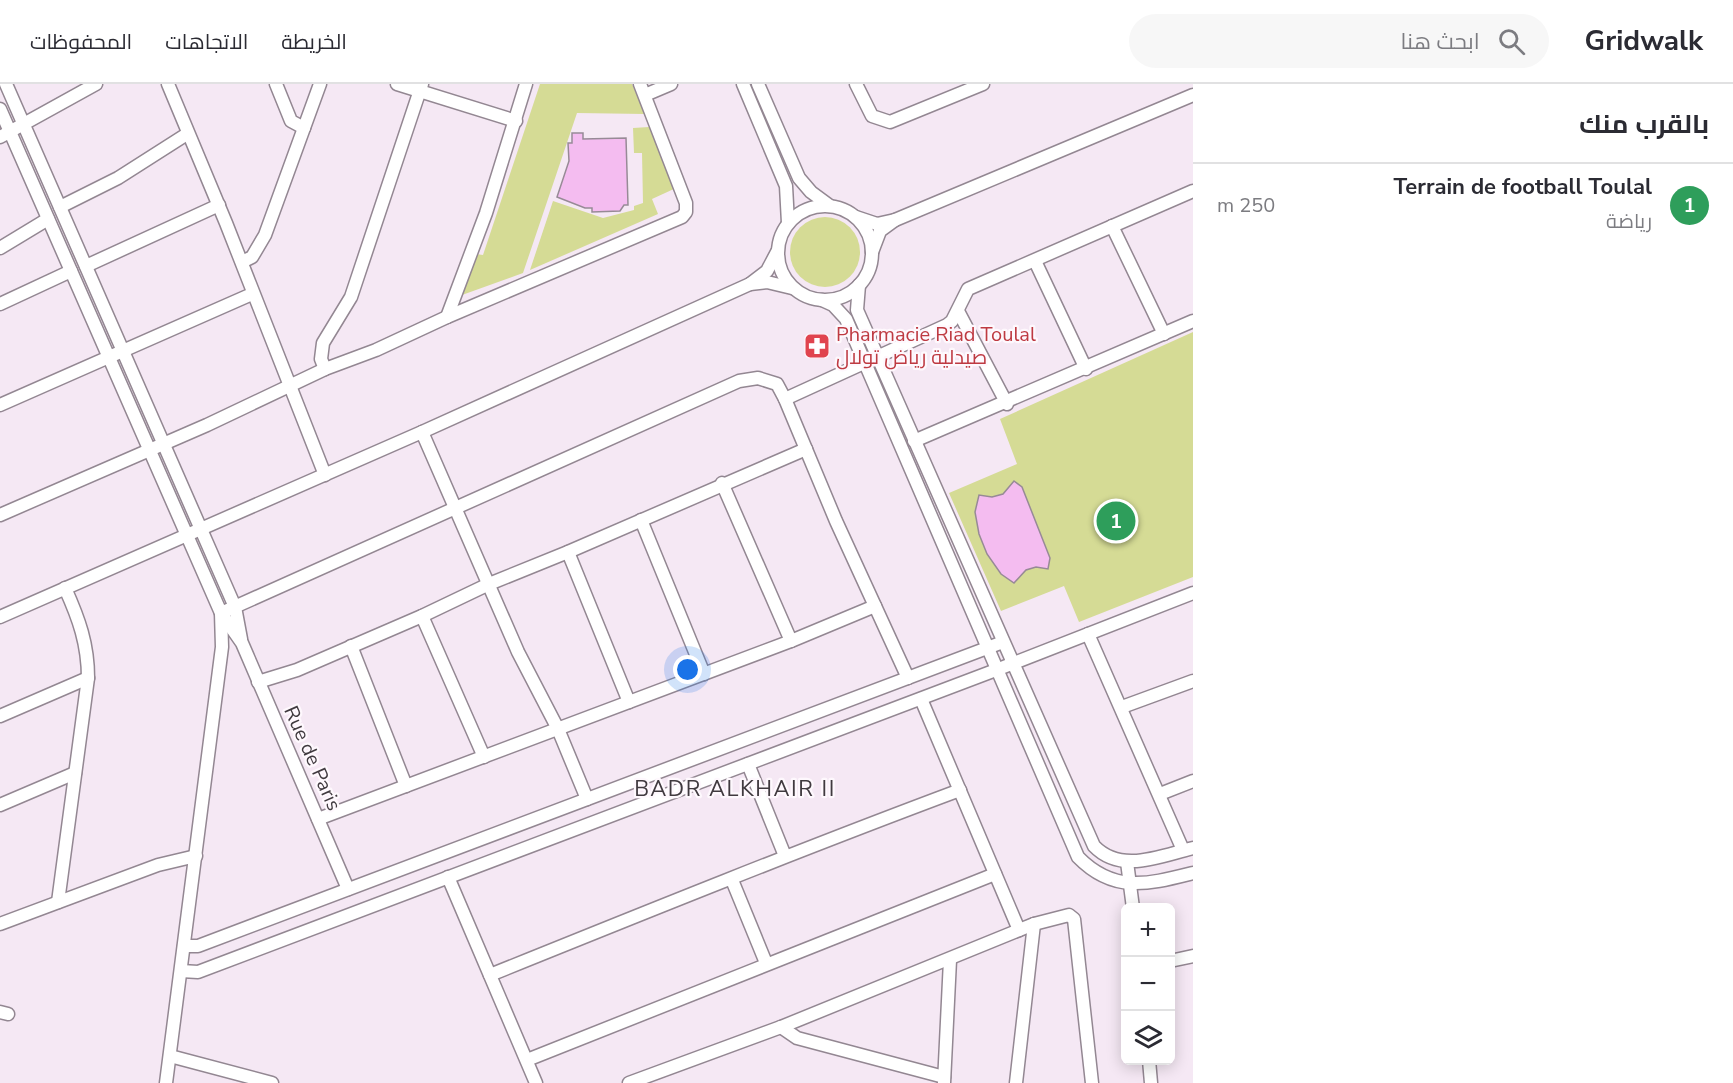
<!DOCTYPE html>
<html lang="ar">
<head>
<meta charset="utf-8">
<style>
	body { margin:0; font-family:"Nunito Sans",Cairo,sans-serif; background:#f7f7f7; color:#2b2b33; direction:rtl }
	.controls { position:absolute; right:18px; bottom:18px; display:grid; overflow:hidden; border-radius:9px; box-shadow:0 3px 15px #0003 }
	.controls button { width:54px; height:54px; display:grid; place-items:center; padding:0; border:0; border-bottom:2px solid #e1e1e2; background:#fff; color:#2b2b33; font:30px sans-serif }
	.you { position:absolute; left:688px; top:586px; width:21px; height:21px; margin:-15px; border:4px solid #fff; border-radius:50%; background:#1a73e8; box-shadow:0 0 0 9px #1a73e833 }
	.badge { display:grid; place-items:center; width:39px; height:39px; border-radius:50%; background:#ea580c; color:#fff; font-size:20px; font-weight:700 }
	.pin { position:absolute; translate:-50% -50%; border:3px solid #fff; box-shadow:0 2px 6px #0006 }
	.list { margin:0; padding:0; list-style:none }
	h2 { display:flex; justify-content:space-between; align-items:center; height:78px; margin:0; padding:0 24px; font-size:26px }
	h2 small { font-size:20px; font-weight:400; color:#7c7c81 }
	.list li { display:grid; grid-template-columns:39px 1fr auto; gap:18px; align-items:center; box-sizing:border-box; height:84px; padding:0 24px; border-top:2px solid #e1e1e2 }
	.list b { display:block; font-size:22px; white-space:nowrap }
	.list p { margin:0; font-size:20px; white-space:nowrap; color:#7c7c81 }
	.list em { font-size:20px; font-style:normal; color:#7c7c81 }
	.icon { flex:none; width:33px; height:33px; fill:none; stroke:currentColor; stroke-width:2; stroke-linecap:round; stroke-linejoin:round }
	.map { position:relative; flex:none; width:1193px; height:999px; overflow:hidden; direction:ltr }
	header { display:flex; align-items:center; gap:36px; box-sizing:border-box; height:84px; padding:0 30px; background:#fff; border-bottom:2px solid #e1e1e2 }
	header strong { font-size:28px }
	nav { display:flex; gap:33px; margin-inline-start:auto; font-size:21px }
	.search { width:420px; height:54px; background:#f7f7f7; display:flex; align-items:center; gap:15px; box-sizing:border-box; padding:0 21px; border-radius:33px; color:#7c7c81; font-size:22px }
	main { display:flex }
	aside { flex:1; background:#fff }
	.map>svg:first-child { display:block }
</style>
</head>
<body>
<header>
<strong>Gridwalk</strong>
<div class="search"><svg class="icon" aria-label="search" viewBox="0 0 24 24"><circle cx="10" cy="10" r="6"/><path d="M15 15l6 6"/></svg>ابحث هنا</div>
<nav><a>الخريطة</a><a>الاتجاهات</a><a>المحفوظات</a></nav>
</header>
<main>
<aside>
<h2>بالقرب منك<small></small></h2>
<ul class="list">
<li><span class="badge" style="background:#2e9e5b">1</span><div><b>Terrain de football Toulal</b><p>رياضة</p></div><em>250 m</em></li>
</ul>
</aside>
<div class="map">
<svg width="1193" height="999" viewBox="0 0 1193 999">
	<rect width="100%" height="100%" fill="#f5e8f4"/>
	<!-- green -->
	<g fill="#d5db95">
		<polygon points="540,0 632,0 645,30 577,29 523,189 462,211 476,170 483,171"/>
		<polygon points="649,43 676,104 652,115 658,130 530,186 553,117 603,134 634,126 634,122 643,119 642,69 634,69 633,44"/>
		<circle cx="825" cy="168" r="35"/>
		<polygon points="1193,248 1193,493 1079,538 1064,502 1001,527 949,409 1017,380 1000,335"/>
	</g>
	<!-- building -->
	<g fill="#f4bcf0" stroke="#978a96" stroke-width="1.5">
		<polygon points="572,49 583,49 583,55 626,54 628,121 624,121 620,127 592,128 592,124 585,124 557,113 569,77 568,59 572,59"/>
		<polygon points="1014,397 1022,403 1050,474 1048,485 1036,483 1026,486 1014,499 1001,490 987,470 979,450 975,428 979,411 992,413 1003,410"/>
	</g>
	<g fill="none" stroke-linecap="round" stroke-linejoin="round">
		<!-- minor casing -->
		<g stroke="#938792" stroke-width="15">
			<g id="minor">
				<polyline points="6,0 235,523 241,555"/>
				<polyline points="168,0 226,139 325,391"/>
				<polyline points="276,0 291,37 304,44"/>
				<polyline points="397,0 516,37"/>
				<polyline points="743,0 786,102 788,139"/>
				<polyline points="758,0 799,94 811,108 830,122"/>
				<polyline points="856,0 872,32 890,38 983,0"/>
				<polyline points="645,11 671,0"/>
				<polyline points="0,25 221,529 242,559 348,805"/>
				<polyline points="0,53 96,0"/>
				<circle cx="825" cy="169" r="47"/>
				<polyline points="60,123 118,94 187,50"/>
				<polyline points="856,133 877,140 895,136 880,147 872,168"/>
				<polyline points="895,136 1193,11"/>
				<polyline points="1112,142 1164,250"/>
				<polyline points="0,164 48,135"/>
				<polyline points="777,168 767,187 750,200 767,198 792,204"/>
				<polyline points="1035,177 1086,285"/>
				<polyline points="242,178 252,173 265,151 320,0"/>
				<polyline points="86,182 219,121"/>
				<path d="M 859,201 L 857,226 L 1094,762 C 1121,790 1160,772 1193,764"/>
				<path d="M 822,216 L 833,221 L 846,235 L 1078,773 C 1114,810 1149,800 1193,789"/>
				<polyline points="0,220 71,187"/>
				<polyline points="958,227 1007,320"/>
				<polyline points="447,233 486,129 526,0"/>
				<polyline points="325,285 321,275 323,259 351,213 422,0"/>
				<polyline points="785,315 947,241 952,237 968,205 1193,107"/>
				<polyline points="0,321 252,210"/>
				<polyline points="422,348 518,568 558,645 587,715"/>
				<polyline points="914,357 1193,237"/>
				<polyline points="722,399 791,557"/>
				<polyline points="0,431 207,341 325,285 376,266 447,233 682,133 686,128 686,119 640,0"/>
				<polyline points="641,436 704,590"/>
				<polyline points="568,468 629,618"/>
				<polyline points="422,532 484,673"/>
				<polyline points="0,533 422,348 750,200"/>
				<polyline points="1088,550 1183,766"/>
				<polyline points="351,562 406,702"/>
				<polyline points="258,598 297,586 422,532 489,500 568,468 806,365"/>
				<polyline points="921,615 1019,846"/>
				<polyline points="1122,623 1193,597"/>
				<polyline points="0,632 88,594"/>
				<polyline points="748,680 785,772"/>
				<polyline points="1160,710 1193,697"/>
				<polyline points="0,721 75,689"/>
				<polyline points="318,735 791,557 875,522"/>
				<polyline points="1127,778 1133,824"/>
				<polyline points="448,793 536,999"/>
				<polyline points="732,796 766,879"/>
				<path d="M 58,818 L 88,594 C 88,560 79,535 65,504"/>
				<polyline points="0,840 158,781 196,772"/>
				<polyline points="184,862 198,862 1003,558"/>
				<polyline points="1170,877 1193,872"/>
				<polyline points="181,887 198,888 996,586 1193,509"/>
				<path d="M 490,891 C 646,828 802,765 960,706"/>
				<polyline points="0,928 8,930"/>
				<polyline points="781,943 797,954 944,993"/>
				<polyline points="170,972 272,999"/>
				<polyline points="527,976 995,790"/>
				<polyline points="1149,976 1151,999"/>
				<polyline points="166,999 222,563 221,529 739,297 758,294 777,300 785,315 836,437 908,594"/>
				<polyline points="629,999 781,943 1034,840 1069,831 1074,835 1092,999"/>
				<polyline points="944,999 950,876"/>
				<polyline points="1016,999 1034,840"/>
			</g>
		</g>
		<!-- minor -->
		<use href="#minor" stroke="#fff" stroke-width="12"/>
	</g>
	<!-- icons -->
	<defs>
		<g id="pharmacy-square" transform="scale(1.35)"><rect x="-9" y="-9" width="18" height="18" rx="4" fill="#e0444e" stroke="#fef8fd"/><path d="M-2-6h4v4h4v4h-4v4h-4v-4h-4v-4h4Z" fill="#fff"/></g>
	</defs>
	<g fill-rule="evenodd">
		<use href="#pharmacy-square" x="817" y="262"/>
	</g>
	<g text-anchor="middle" stroke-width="4.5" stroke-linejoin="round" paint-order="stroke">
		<!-- health labels -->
		<g font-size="20" fill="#be3a42" stroke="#fef8fd" text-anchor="start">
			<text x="836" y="257">Pharmacie Riad Toulal<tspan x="836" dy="23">صيدلية رياض تولال</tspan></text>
		</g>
		<!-- street labels -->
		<g font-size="20" fill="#403a3f" stroke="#fef8fd">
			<text transform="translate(313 674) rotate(66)" y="7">Rue de Paris</text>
		</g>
		<!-- quarter labels -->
		<g font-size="22" letter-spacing="1.5" fill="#403a3f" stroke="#fef8fd">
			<text x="735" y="712">BADR ALKHAIR II</text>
		</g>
	</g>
</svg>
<div class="controls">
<button>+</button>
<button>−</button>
<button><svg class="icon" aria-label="layers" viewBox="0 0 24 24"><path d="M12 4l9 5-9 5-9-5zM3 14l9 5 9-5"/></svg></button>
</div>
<div class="you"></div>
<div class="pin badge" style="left:1116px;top:437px;background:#2e9e5b">1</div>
</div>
</main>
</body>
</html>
